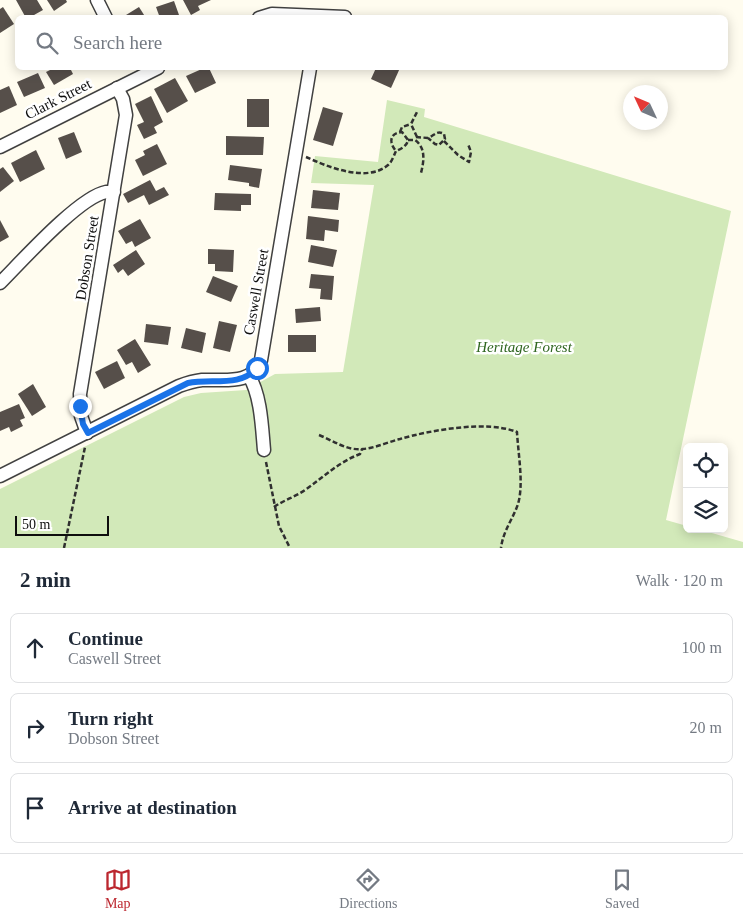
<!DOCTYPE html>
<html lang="en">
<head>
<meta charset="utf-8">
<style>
	body { margin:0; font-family:"Times New Roman",serif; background:#f6f6f7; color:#1f2937 }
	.controls { position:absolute; right:15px; bottom:15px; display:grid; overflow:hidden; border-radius:8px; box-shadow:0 2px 12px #0003 }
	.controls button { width:45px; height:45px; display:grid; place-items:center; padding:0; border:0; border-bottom:1px solid #e0e1e3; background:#fff; color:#1f2937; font:25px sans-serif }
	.compass { position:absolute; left:623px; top:85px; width:45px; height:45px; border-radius:50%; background:#fff; box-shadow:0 2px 12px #0003; rotate:314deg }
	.scale { position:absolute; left:15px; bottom:12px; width:94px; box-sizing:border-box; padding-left:5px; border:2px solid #0e0e0e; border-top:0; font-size:14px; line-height:18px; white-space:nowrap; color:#0e0e0e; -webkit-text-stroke:4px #fff; paint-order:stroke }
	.stop { position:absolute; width:15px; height:15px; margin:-11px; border:4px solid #1a73e8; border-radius:50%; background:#fff }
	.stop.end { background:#1a73e8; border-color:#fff; box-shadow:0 1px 5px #0008 }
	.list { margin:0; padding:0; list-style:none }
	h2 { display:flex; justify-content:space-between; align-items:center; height:65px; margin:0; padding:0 20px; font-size:21px }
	h2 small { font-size:16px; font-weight:400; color:#747a83 }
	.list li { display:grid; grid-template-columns:32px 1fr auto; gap:15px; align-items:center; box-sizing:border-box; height:70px; margin:0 10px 10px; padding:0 10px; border:1px solid #e0e1e3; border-radius:8px }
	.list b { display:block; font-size:19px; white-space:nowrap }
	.list p { margin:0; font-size:16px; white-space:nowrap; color:#747a83 }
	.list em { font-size:16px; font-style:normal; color:#747a83 }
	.icon { flex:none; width:28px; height:28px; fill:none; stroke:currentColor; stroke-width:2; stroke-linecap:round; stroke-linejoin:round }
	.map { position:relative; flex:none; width:743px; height:548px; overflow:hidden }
	.search { position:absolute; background:#fff; box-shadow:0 2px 12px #0003; left:15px; right:15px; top:15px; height:55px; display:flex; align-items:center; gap:12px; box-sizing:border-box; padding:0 18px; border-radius:8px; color:#747a83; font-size:19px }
	.sheet { height:305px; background:#fff }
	nav { display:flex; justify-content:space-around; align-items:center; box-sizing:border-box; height:70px; border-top:1px solid #e0e1e3; background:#fff; font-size:14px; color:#747a83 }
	nav a { display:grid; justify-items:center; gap:2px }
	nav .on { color:#bc272f }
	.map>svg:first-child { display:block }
</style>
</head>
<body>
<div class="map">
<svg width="743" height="548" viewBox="0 0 743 548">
	<rect width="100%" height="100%" fill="#fffcef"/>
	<!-- green -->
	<polygon fill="#d2e9b9" points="387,100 425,109 424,117 731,211 666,520 687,526 687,529 698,529 743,542 743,548 0,548 0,489 184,397 201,393 246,390 275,374 343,372 374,185 311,183 315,156 378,162"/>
	<!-- building -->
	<g fill="#564f4a">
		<polygon points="16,0 37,0 43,10 34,15 36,18 26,18"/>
		<polygon points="47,0 66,0 67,2 54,11"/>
		<polygon points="183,0 211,0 198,6 200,10 191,15"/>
		<polygon points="174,1 179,15 173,18 160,18 156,7"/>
		<polygon points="3,7 14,24 0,33 0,9"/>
		<polygon points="139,7 146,18 127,18 126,15"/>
		<polygon points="54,68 70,68 73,74 54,85 46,72"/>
		<polygon points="204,68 209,68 216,83 195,93 186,76"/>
		<polygon points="376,68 400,68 391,88 371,79"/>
		<polygon points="38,73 45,88 24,97 17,82"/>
		<polygon points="175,78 188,101 167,113 154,89"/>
		<polygon points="9,86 17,105 0,113 0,90"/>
		<polygon points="151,96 163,122 154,127 157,133 144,139 137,125 144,122 135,104"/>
		<rect x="247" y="99" width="22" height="28"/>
		<polygon points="323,107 343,113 333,146 313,140"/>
		<polygon points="74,132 82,152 66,159 58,138"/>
		<polygon points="226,136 264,137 263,155 226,155"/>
		<polygon points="157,144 167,164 143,176 135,160 145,155 143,151"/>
		<polygon points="36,150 45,169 20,182 11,163"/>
		<polygon points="230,165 262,169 259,188 249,186 249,183 228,180"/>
		<polygon points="3,167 14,181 0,192 0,169"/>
		<polygon points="150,180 156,191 164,187 169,195 149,205 144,195 128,203 123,194"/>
		<polygon points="313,190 340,193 338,210 311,208"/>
		<polygon points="215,193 251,194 251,205 241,205 241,211 214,210"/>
		<polygon points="308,216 339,220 338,232 325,230 324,241 306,239"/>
		<polygon points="140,219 151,238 135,247 132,241 126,244 118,231"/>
		<polygon points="0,220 9,237 0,242"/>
		<polygon points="311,245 337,250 333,267 308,262"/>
		<polygon points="208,249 234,250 233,272 215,271 215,264 208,264"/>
		<polygon points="136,250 145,264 128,276 123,269 118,273 113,265"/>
		<polygon points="311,274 334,276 332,300 320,299 321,289 309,288"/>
		<polygon points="213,276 238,286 231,302 206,292"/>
		<polygon points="320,307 321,321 296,323 295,309"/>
		<polygon points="219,321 237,325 230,352 213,348"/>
		<polygon points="146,324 171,327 168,345 144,342"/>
		<polygon points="186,328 206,333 202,353 181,348"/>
		<rect x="288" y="335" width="28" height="17"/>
		<polygon points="135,339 151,365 138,373 132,362 126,365 117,350"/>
		<polygon points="117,361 125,378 104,389 95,372"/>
		<polygon points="33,384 46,407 32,416 18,394"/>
		<polygon points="19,404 25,418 20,420 23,426 11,432 9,427 0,431 0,412"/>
	</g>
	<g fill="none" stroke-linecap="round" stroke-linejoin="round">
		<!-- minor casing -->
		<g stroke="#414141" stroke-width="15">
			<g id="minor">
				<polyline points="97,0 106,18"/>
				<polyline points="259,18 272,14 345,17"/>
				<polyline points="0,147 158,68"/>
				<path d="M 0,283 C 21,262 79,197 106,192 C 107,192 113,192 114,192"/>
				<path d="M 249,376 C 261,395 262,428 264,450"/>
				<polyline points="87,433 81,416 80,394 126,115 123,99 117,88"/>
				<path d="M 0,476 L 179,386 C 187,383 194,381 202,380 C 224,379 252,386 261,360 L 310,68"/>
			</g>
		</g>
		<!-- path -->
		<g stroke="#303030" stroke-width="2.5" stroke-dasharray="5 2.5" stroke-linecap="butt">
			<polyline points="400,132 402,127 411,124"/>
			<path d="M 416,137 L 428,138 C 435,135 437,130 444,134 L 445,139 L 439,145 L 435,144 L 428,138"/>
			<polyline points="417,137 411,124 417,112"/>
			<path d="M 408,140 L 415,140 C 426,148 424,161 421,173"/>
			<polyline points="444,141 458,155 469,162 471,152 468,144"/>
			<path d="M 306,157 C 328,167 367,183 388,165 C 392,162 394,155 396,151 C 401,149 407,146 408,140 L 402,132 C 389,133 389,143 396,151"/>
			<path d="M 319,435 C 334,441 347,451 363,449 C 375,448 388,442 400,439 C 431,430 487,420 517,432 C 518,453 524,484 518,504 C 513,519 503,531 501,548"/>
			<polyline points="266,462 279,526 290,548"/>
			<path d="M 274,507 C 284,500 295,497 305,490 C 324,477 337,463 360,454 L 362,449"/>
			<polyline points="64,548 85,447"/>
		</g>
		<!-- minor -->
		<use href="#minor" stroke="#fff" stroke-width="12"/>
	</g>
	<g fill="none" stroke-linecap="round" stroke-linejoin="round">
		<!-- route -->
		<path stroke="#1a73e8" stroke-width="6" d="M 80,406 L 83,424 L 88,433 L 188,383 C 211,378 240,388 257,368"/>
	</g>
	<g text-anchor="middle" stroke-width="5" stroke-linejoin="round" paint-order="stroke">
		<!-- street labels -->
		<g font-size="15" fill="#0e0e0e" stroke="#fff">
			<text transform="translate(58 99) rotate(-27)" y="5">Clark Street</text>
			<text transform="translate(87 258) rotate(-81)" y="5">Dobson Street</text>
			<text transform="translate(256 292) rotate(-80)" y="5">Caswell Street</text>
		</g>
		<!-- park labels -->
		<g font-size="15" font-style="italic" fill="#2e651f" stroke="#fff">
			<text x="524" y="352">Heritage Forest</text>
		</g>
	</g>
</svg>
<div class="controls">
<button><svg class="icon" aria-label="locate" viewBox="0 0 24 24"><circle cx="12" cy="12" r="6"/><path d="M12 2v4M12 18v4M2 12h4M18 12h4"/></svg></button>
<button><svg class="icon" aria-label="layers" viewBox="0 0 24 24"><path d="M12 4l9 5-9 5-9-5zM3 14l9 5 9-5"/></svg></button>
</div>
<svg class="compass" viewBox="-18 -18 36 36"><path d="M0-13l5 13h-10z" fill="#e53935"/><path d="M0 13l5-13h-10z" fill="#747a83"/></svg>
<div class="scale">50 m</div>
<div class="stop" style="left:257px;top:368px"></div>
<div class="stop end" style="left:80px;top:406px"></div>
<div class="search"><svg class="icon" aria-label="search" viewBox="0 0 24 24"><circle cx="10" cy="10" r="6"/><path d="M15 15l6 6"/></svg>Search here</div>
</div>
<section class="sheet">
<h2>2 min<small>Walk · 120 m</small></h2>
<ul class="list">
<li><svg class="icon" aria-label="ahead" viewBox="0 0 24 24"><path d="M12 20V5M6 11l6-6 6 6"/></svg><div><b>Continue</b><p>Caswell Street</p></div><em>100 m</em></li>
<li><svg class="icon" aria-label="right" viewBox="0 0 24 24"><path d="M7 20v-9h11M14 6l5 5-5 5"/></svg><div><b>Turn right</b><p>Dobson Street</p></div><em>20 m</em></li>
<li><svg class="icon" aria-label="arrive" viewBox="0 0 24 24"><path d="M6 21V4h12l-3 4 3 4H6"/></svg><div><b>Arrive at destination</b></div></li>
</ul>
</section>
<nav>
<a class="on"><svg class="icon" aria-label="map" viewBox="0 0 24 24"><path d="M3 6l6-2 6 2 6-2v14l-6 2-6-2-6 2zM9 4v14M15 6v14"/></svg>Map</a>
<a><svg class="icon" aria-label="directions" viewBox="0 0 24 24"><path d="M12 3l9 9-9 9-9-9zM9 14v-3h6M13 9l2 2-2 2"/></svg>Directions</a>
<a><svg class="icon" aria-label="saved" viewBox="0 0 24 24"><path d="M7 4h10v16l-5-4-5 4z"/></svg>Saved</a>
</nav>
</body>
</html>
